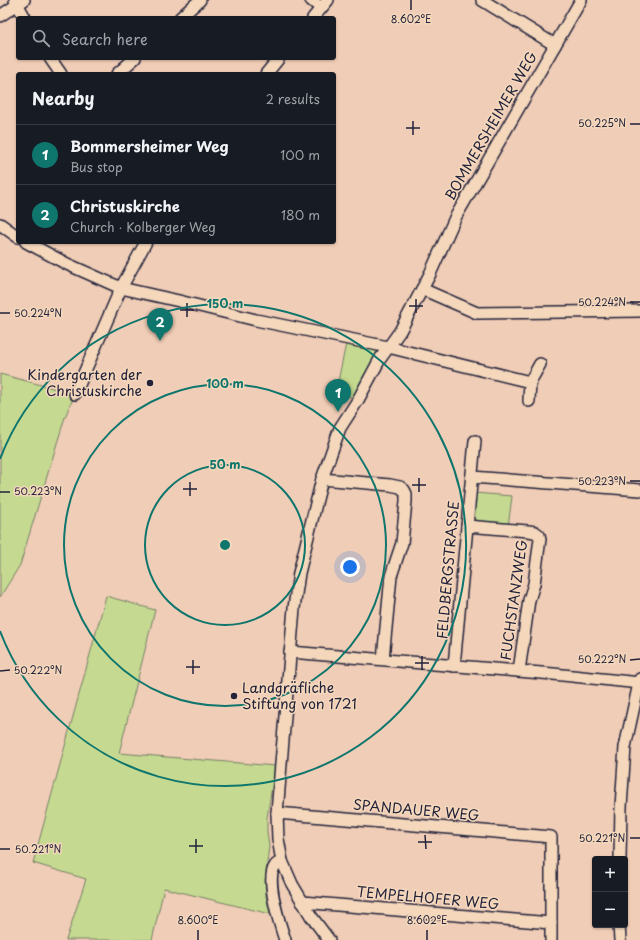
<!DOCTYPE html>
<html lang="en">
<head>
<meta charset="utf-8">
<style>
	body { margin:0; font-family:"Playpen Sans",sans-serif; background:#20242c; color:#f1f3f6 }
	.controls { position:absolute; right:12px; bottom:12px; display:grid; overflow:hidden; border-radius:4px; box-shadow:0 1px 3px #0004 }
	.controls button { width:36px; height:36px; display:grid; place-items:center; padding:0; border:0; border-bottom:1px solid #363941; background:#171b24; color:#f1f3f6; font:20px sans-serif }
	.you { position:absolute; left:350px; top:567px; width:14px; height:14px; margin:-10px; border:3px solid #fff; border-radius:50%; background:#1a73e8; box-shadow:0 0 0 6px #1a73e833 }
	.badge { display:grid; place-items:center; width:26px; height:26px; border-radius:50%; background:#0f766e; color:#fff; font-size:13px; font-weight:700 }
	.pin { position:absolute; translate:-50% -33px; filter:drop-shadow(0 1px 2px #0008) }
	.pin::after { content:''; position:absolute; top:21px; width:14px; height:12px; background:inherit; clip-path:polygon(0 0,100% 0,50% 100%) }
	.list { margin:0; padding:0; list-style:none }
	h2 { display:flex; justify-content:space-between; align-items:center; height:52px; margin:0; padding:0 16px; font-size:17px }
	h2 small { font-size:13px; font-weight:400; color:#9ea1a6 }
	.list li { display:grid; grid-template-columns:26px 1fr auto; gap:12px; align-items:center; box-sizing:border-box; height:60px; padding:0 16px; border-top:1px solid #363941 }
	.list b { display:block; font-size:15px; white-space:nowrap }
	.list p { margin:0; font-size:13px; white-space:nowrap; color:#9ea1a6 }
	.list em { font-size:13px; font-style:normal; color:#9ea1a6 }
	.icon { flex:none; width:22px; height:22px; fill:none; stroke:currentColor; stroke-width:2; stroke-linecap:round; stroke-linejoin:round }
	.map { position:relative; flex:none; width:640px; height:940px; overflow:hidden }
	.search { position:absolute; background:#171b24; box-shadow:0 1px 3px #0004; left:16px; top:16px; width:320px; height:44px; display:flex; align-items:center; gap:10px; box-sizing:border-box; padding:0 14px; border-radius:4px; color:#9ea1a6; font-size:15px }
	.panel { position:absolute; background:#171b24; box-shadow:0 1px 3px #0004; left:16px; top:72px; width:320px; height:172px; border-radius:4px }
	.map>svg:first-child { display:block }
</style>
</head>
<body>
<div class="map">
<svg width="640" height="940" viewBox="0 0 640 940">
	<rect width="100%" height="100%" fill="#f0cdb6"/>
	<filter id="ink" filterUnits="userSpaceOnUse"><feTurbulence type="fractalNoise" baseFrequency=".025" numOctaves="2"/><feDisplacementMap in="SourceGraphic" scale="8" xChannelSelector="R" yChannelSelector="G"/><feConvolveMatrix kernelMatrix="1 2 1 2 8 2 1 2 1" color-interpolation-filters="sRGB"/></filter>
	<g filter="url(#ink)">
		<!-- green -->
		<g fill="#c5da90" stroke="#747e66">
			<polygon points="347,339 388,347 358,400 336,391"/>
			<polygon points="0,374 75,394 65,417 20,565 0,597"/>
			<polygon points="474,493 512,496 508,527 480,524 472,515"/>
			<polygon points="106,596 155,610 119,753 275,766 267,818 267,832 269,846 265,880 266,896 270,914 164,888 152,940 66,940 86,879 33,863"/>
		</g>
		<g fill="none" stroke-linecap="round" stroke-linejoin="round">
			<!-- minor casing -->
			<g stroke="#22223b" stroke-width="14">
				<g id="minor">
					<polyline points="15,0 25,18"/>
					<polyline points="311,0 321,8"/>
					<polyline points="482,0 555,45"/>
					<polyline points="0,16 24,0"/>
					<polyline points="180,18 200,0"/>
					<polyline points="313,18 328,0"/>
					<polyline points="50,58 61,74"/>
					<polyline points="117,74 135,58"/>
					<polyline points="266,74 279,58"/>
					<polyline points="0,224 18,237"/>
					<polyline points="26,242 67,264 121,288 179,301 256,320 388,347 530,382 540,364"/>
					<polyline points="422,289 477,313 640,311"/>
					<polyline points="75,394 121,288 146,242"/>
					<polyline points="529,401 530,382"/>
					<polyline points="472,477 640,490"/>
					<polyline points="322,479 390,485 400,487 404,490 406,494 406,501 402,543 391,576 383,659"/>
					<polyline points="467,526 528,531 535,532 539,535 540,539 539,546 534,584 529,600 519,671"/>
					<polyline points="290,652 553,674 640,683"/>
					<polyline points="454,666 475,441"/>
					<polyline points="277,813 551,837 551,940"/>
					<polyline points="620,859 621,807 625,747 640,679"/>
					<path d="M 282,861 C 280,862 277,863 275,866 C 265,879 280,925 285,940"/>
					<polyline points="302,902 551,923"/>
					<polyline points="619,925 620,940"/>
					<polyline points="329,940 311,916 292,884 282,861 278,839 277,813 281,764 294,608 299,573 322,479 340,428 358,400 380,359 400,331 430,274 455,218 581,0"/>
				</g>
			</g>
			<!-- minor -->
			<use href="#minor" stroke="#f5d8bc" stroke-width="11"/>
		</g>
	</g>
	<!-- ticks -->
	<path fill="none" stroke="#22223b" stroke-width="1.5" d="M 411,0 L 411,10M 413,121 L 413,135M 630,124 L 640,124M 406,128 L 420,128M 416,299 L 416,313M 630,302 L 640,302M 187,303 L 187,317M 409,306 L 423,306M 180,310 L 194,310M 0,313 L 10,313M 419,478 L 419,492M 630,481 L 640,481M 190,482 L 190,496M 412,485 L 426,485M 183,489 L 197,489M 0,492 L 10,492M 422,656 L 422,670M 193,660 L 193,674M 630,660 L 640,659M 415,663 L 429,663M 186,667 L 200,667M 0,671 L 10,670M 425,835 L 426,849M 630,838 L 640,838M 196,839 L 196,853M 418,842 L 432,842M 189,846 L 203,846M 0,849 L 10,849M 198,930 L 198,940M 427,930 L 427,940"/>
	<!-- distance rings -->
	<g fill="none" stroke="#0f766e" stroke-width="2">
		<circle cx="225" cy="545" r="80"/>
		<circle cx="225" cy="545" r="161"/>
		<path d="M0 459A241 241 0 1 1 0 631"/>
	</g>
	<!-- markers -->
	<g fill="#22223b" stroke="#f5d8bc" stroke-width="1.5">
		<circle cx="150" cy="383" r="4"/>
		<circle cx="234" cy="696" r="4"/>
	</g>
	<g text-anchor="middle" stroke-width="3" stroke-linejoin="round" paint-order="stroke">
		<!-- street labels -->
		<g font-size="14" fill="#22223b" stroke="#f5d8bc">
			<text transform="translate(491 126) rotate(-60)" y="5">BOMMERSHEIMER WEG</text>
			<text transform="translate(448 570) rotate(-85)" y="5">FELDBERGSTRASSE</text>
			<text transform="translate(514 600) rotate(-82)" y="5">FUCHSTANZWEG</text>
			<text transform="translate(416 810) rotate(5)" y="5">SPANDAUER WEG</text>
			<text transform="translate(428 898) rotate(5)" y="5">TEMPELHOFER WEG</text>
		</g>
		<!-- poi labels -->
		<g font-size="14" fill="#22223b" stroke="#f5d8bc" text-anchor="end">
			<text x="142" y="380">Kindergarten der<tspan x="142" dy="16">Christuskirche</tspan></text>
			<text x="242" y="693" text-anchor="start">Landgräfliche<tspan x="242" dy="16">Stiftung von 1721</tspan></text>
		</g>
	</g>
	<g font-size="10" text-anchor="middle" fill="#22223b" stroke="#f5d8bc" stroke-width="3" stroke-linejoin="round" paint-order="stroke">
		<text x="411" y="23">8.602°E</text>
		<text x="602" y="127">50.225°N</text>
		<text x="602" y="306">50.224°N</text>
		<text x="38" y="317">50.224°N</text>
		<text x="602" y="485">50.223°N</text>
		<text x="38" y="495">50.223°N</text>
		<text x="602" y="663">50.222°N</text>
		<text x="38" y="674">50.222°N</text>
		<text x="602" y="842">50.221°N</text>
		<text x="38" y="853">50.221°N</text>
		<text x="198" y="924">8.600°E</text>
		<text x="427" y="924">8.602°E</text>
	</g>
	<circle cx="225" cy="545" r="6" fill="#0f766e" stroke="#f5d8bc" stroke-width="2"/>
	<g font-size="12" text-anchor="middle" font-weight="bold" fill="#0f766e" stroke="#f5d8bc" stroke-width="3" stroke-linejoin="round" paint-order="stroke">
		<text x="225" y="308">150 m</text>
		<text x="225" y="388">100 m</text>
		<text x="225" y="469">50 m</text>
	</g>
</svg>
<div class="controls">
<button>+</button>
<button>−</button>
</div>
<div class="you"></div>
<div class="pin badge" style="left:338px;top:412px">1</div>
<div class="pin badge" style="left:160px;top:341px">2</div>
<div class="search"><svg class="icon" aria-label="search" viewBox="0 0 24 24"><circle cx="10" cy="10" r="6"/><path d="M15 15l6 6"/></svg>Search here</div>
<section class="panel">
<h2>Nearby<small>2 results</small></h2>
<ul class="list">
<li><span class="badge">1</span><div><b>Bommersheimer Weg</b><p>Bus stop</p></div><em>100 m</em></li>
<li><span class="badge">2</span><div><b>Christuskirche</b><p>Church · Kolberger Weg</p></div><em>180 m</em></li>
</ul>
</section>
</div>
</body>
</html>
